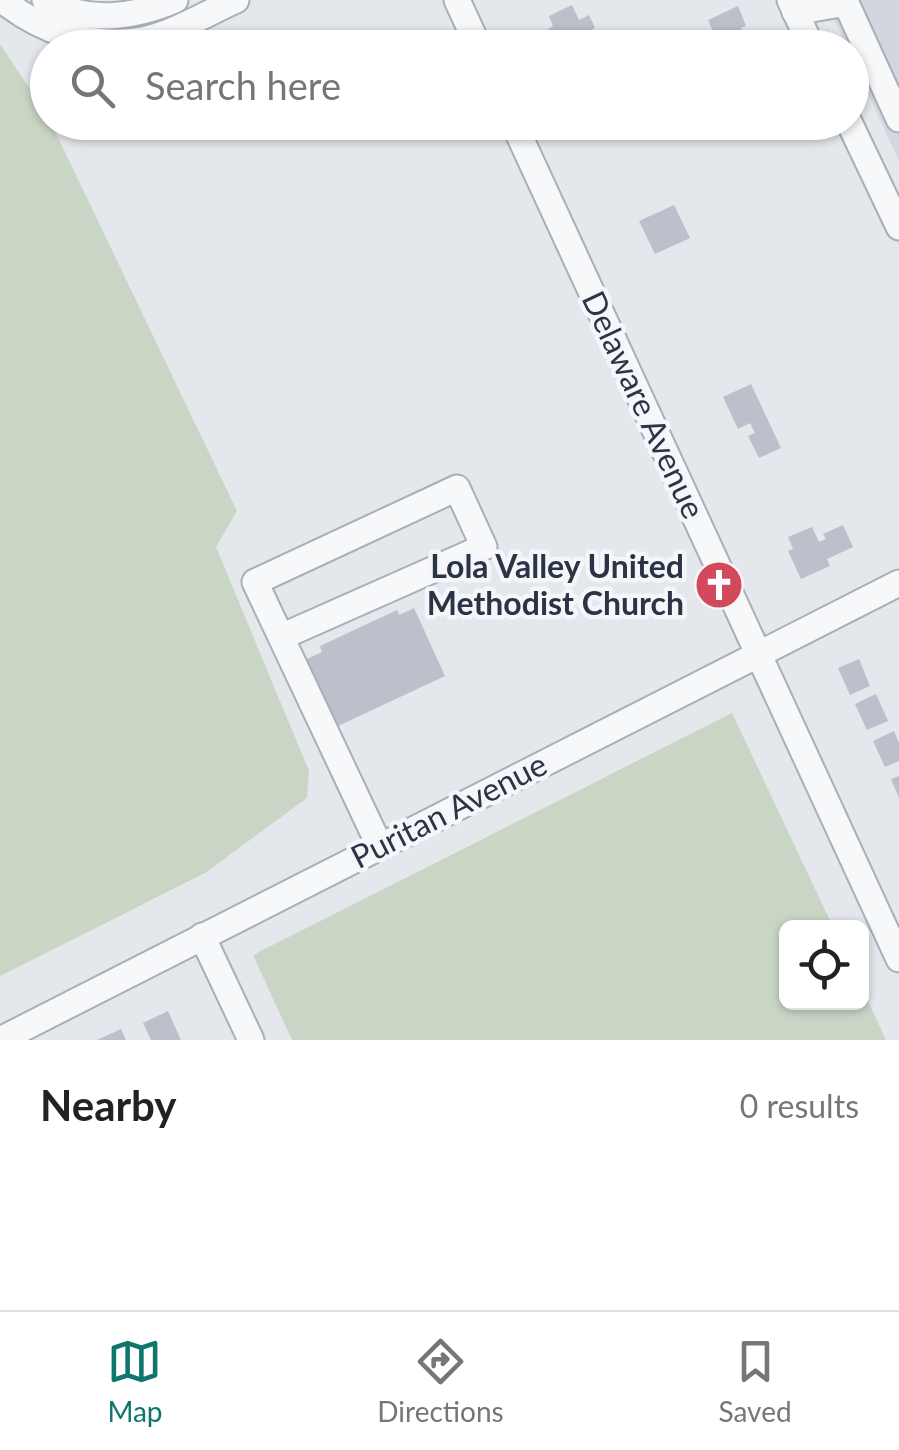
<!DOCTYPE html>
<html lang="en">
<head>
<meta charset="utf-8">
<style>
	body { margin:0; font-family:Lato,sans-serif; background:#f6f6f6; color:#222 }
	.controls { position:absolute; right:30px; bottom:30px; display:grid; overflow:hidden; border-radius:15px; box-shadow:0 2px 8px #0004 }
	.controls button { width:90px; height:90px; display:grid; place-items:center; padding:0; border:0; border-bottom:2px solid #e0e0e0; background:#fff; color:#222; font:50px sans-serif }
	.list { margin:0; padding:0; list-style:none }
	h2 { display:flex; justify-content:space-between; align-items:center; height:130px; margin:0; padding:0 40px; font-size:42px }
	h2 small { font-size:32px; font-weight:400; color:#767676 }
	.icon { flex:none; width:55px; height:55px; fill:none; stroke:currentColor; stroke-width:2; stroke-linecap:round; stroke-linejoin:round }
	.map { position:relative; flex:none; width:899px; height:1040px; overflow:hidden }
	.search { position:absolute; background:#fff; box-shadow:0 2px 8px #0004; left:30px; right:30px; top:30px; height:110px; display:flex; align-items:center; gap:25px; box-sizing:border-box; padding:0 35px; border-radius:55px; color:#767676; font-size:38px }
	.sheet { height:270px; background:#fff }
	nav { display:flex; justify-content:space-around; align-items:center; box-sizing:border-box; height:140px; border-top:2px solid #e0e0e0; background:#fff; font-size:28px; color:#767676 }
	nav a { display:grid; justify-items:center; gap:5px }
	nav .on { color:#0f766e }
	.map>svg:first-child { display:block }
</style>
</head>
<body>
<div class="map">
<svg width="899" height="1040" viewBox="0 0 899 1040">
	<rect width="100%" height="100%" fill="#e4e7ec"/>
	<!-- built -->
	<polygon fill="#d2d6de" points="825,0 899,0 899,161 852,58 852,48 847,47"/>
	<!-- green -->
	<g fill="#c9d6c5">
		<polygon points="0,44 47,115 48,122 51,123 237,511 216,547 309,771 307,798 205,873 0,976"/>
		<polygon points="732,713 833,927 786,928 786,1002 862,1002 862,988 886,1040 292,1040 253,955"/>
	</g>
	<!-- building -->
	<g fill="#bbc0ca">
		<polygon points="572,5 579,20 589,15 595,28 585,33 590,44 581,48 557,48 548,29 553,26 549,16"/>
		<polygon points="738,6 746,26 741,28 750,48 720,48 708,20"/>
		<polygon points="741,122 781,122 748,138"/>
		<polygon points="674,205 690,238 655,254 639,221"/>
		<polygon points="751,384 781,448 759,458 748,436 755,433 750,423 738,429 723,397"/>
		<polygon points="843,525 853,547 827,559 830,566 801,579 788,551 793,549 788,537 812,527 819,542 826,539 823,534"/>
		<polygon points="414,608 445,676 338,726 307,659 322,652 320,646 397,610 399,615"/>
		<polygon points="859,659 870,686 850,695 838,668"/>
		<polygon points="876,694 888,721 867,730 855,704"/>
		<polygon points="894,731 899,743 899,761 885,767 873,741"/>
		<polygon points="899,776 899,798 891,779"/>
		<polygon points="168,1011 181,1040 151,1040 143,1023"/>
		<polygon points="121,1029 126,1040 97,1040"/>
	</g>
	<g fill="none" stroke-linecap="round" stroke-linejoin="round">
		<!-- minor casing -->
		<g stroke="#a9aeb7" stroke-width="29">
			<g id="minor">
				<path d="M 2,0 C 41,31 91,49 142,40 C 173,34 207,13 236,0"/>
				<path d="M 45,0 C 88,24 132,18 175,0"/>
				<polyline points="457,0 479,48"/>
				<polyline points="790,0 812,48"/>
				<polyline points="795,12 846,3 899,119"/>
				<polyline points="513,122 899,959"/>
				<polyline points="849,122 899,227"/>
				<polyline points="281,637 484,547 457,488 255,582 380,847"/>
				<polyline points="202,936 251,1040"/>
				<polyline points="0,1040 899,583"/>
			</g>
		</g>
		<!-- minor -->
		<use href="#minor" stroke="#f7f8fa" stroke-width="25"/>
	</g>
	<!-- icons -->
	<defs>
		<g id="church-disc" transform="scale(2.5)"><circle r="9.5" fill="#d1495b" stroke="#f4f6f9"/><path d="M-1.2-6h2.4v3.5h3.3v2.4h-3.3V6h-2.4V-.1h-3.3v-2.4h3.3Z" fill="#fff"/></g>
	</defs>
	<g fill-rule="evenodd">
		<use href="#church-disc" x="719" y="585"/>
	</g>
	<g text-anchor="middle" stroke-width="9" stroke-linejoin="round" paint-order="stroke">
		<!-- street labels -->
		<g font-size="32" fill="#2b3445" stroke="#f4f6f9">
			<text transform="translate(643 405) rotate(65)" y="11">Delaware Avenue</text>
			<text transform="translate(449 811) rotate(-27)" y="11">Puritan Avenue</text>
		</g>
		<!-- poi labels -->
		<g font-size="32" font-weight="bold" fill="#2b3445" stroke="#f4f6f9" text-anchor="end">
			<text x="684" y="578">Lola Valley United<tspan x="684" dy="37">Methodist Church</tspan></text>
		</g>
	</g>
</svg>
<div class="controls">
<button><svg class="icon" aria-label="locate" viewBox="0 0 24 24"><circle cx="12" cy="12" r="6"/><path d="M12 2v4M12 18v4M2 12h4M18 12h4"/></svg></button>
</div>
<div class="search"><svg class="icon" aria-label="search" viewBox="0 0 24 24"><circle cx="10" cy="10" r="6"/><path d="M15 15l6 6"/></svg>Search here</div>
</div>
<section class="sheet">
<h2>Nearby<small>0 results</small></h2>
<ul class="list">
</ul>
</section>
<nav>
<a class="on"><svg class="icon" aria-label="map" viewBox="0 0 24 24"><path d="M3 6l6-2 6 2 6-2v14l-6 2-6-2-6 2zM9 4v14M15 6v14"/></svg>Map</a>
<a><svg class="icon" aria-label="directions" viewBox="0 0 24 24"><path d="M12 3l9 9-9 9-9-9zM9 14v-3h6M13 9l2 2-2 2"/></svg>Directions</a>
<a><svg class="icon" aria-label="saved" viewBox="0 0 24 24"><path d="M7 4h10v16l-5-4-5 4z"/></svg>Saved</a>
</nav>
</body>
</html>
